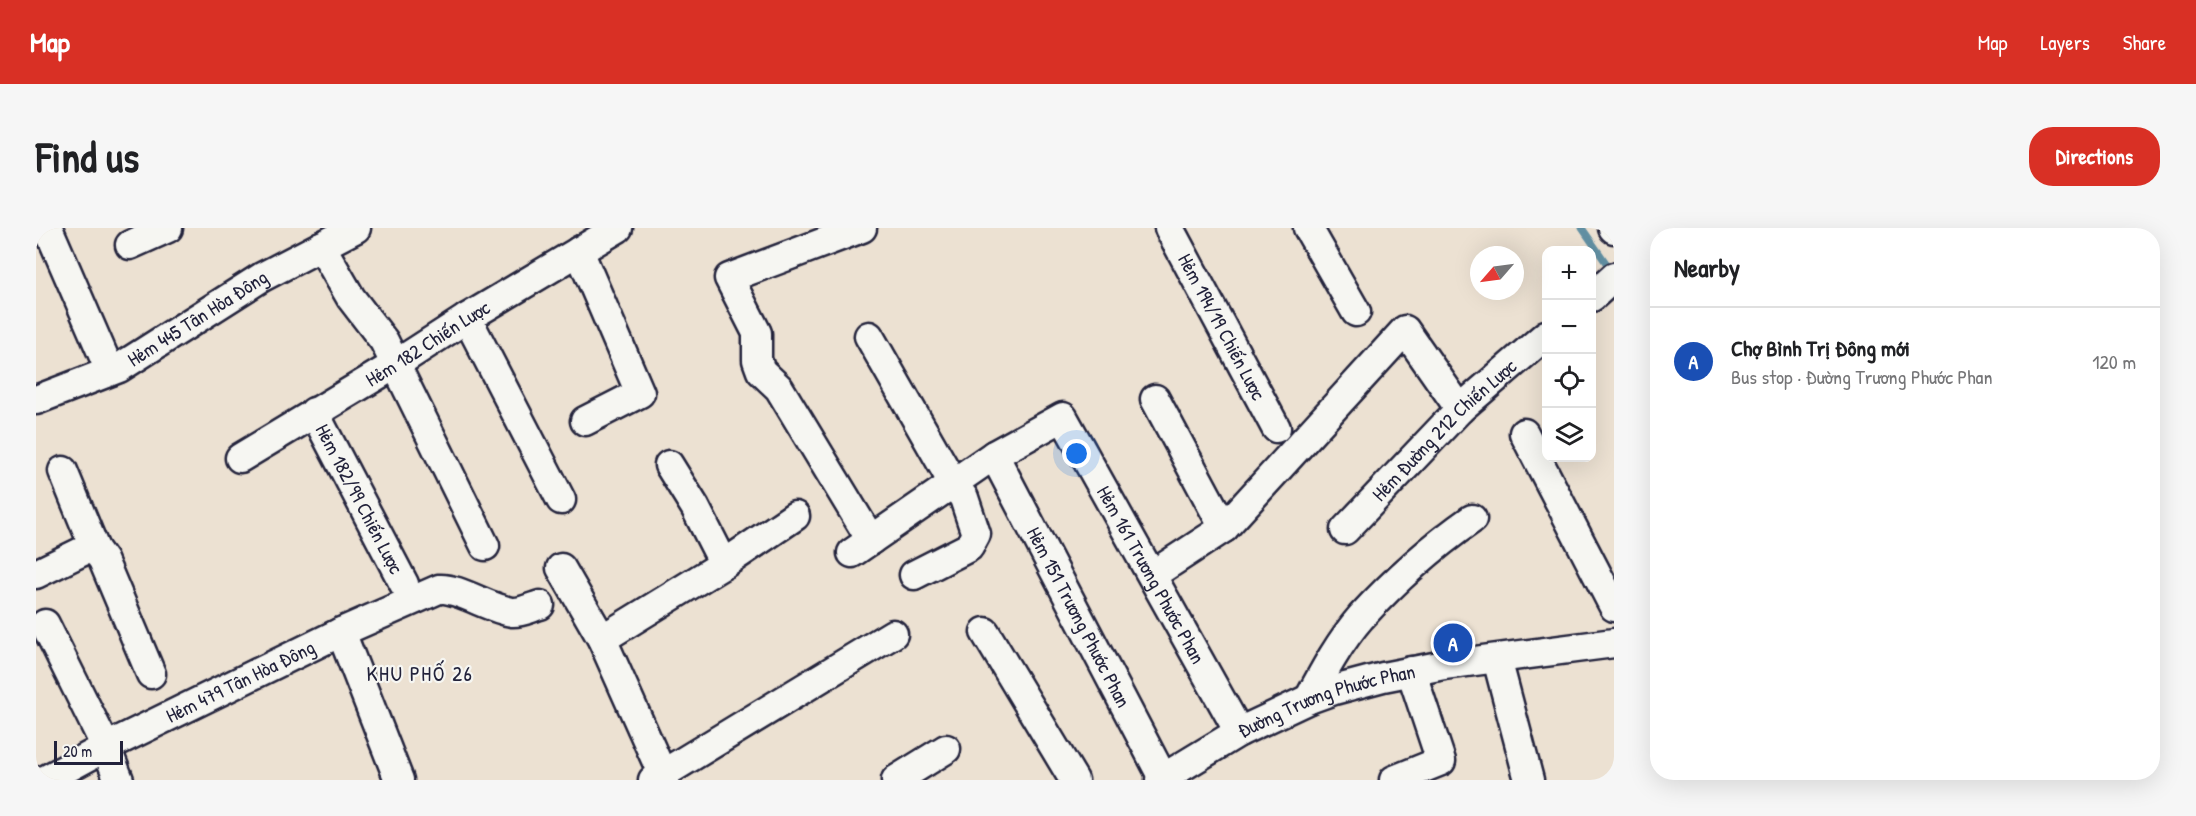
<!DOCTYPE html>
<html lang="en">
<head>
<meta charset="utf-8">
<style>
	body { margin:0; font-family:"Patrick Hand",sans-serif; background:#f6f6f6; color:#202124 }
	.controls { position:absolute; right:18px; top:18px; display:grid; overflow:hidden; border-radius:12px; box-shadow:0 6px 24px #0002 }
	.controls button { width:54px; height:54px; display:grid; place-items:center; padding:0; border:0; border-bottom:2px solid #e0e0e0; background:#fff; color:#202124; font:30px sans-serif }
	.compass { position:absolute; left:1434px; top:18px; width:54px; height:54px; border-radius:50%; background:#fff; box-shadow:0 6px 24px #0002; rotate:242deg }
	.scale { position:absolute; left:18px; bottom:15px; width:69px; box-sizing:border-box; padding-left:6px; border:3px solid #22223b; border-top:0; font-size:16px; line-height:21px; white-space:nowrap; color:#22223b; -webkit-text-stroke:4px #f6f6f2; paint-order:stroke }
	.you { position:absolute; left:1041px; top:226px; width:21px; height:21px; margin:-15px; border:4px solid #fff; border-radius:50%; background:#1a73e8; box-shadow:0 0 0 9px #1a73e833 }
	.badge { display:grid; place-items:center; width:39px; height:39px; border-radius:50%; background:#d93025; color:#fff; font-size:20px; font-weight:700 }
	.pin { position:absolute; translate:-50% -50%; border:3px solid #fff; box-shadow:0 2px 6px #0006 }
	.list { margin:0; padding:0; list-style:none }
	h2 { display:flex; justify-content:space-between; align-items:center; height:78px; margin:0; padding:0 24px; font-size:26px }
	h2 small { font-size:20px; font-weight:400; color:#757577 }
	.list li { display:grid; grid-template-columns:39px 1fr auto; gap:18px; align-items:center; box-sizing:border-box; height:108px; padding:0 24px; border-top:2px solid #e0e0e0 }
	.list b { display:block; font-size:22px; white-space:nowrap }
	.list p { margin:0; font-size:20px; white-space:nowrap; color:#757577 }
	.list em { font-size:20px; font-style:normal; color:#757577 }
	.icon { flex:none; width:33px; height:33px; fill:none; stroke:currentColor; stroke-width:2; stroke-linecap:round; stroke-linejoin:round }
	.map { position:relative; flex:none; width:1578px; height:552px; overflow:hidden; border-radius:24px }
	header { display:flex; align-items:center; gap:36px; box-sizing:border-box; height:84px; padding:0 30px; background:#d93025; color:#fff }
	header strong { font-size:28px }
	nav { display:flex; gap:33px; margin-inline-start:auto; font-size:21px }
	.intro { display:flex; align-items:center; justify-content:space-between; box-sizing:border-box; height:144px; padding:0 36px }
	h1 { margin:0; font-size:42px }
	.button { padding:15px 27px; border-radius:24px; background:#d93025; color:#fff; font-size:21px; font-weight:700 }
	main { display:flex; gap:36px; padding:0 36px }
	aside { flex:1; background:#fff; border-radius:24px; box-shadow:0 6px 24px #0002 }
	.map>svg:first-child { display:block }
</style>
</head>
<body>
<header>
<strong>Map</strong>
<nav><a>Map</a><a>Layers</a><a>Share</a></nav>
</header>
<div class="intro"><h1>Find us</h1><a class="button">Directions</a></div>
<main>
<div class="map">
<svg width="1578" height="552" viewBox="0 0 1578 552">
	<rect width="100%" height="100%" fill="#ece1d2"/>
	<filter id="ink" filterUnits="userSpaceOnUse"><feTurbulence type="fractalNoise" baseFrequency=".0167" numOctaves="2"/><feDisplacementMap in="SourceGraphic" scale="12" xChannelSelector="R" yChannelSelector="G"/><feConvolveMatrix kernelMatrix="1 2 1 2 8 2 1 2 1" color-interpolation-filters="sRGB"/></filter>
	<g filter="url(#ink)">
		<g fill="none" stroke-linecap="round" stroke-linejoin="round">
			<!-- stream -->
			<polyline stroke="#6290a3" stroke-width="7" points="1546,0 1575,42"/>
			<!-- minor casing -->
			<g stroke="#22223b" stroke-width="33">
				<g id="minor">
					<polyline points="12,0 74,143"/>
					<polyline points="826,0 693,50 721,105 721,132 725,143 743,160 835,312"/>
					<path id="s1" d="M 1133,0 L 1240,200"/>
					<polyline points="1272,0 1320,84"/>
					<polyline points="1577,0 1578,1"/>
					<polyline points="94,17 132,0"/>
					<polyline points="285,18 315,70 348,113 449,318"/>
					<polyline points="543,23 604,165 549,193"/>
					<polyline points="1556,69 1578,49"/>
					<polyline points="431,90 525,272"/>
					<polyline points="833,108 917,255 928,270 940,306 933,319 878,347"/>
					<polyline points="1119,171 1188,300"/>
					<path id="s2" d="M 0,172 L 83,140 L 226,49 L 320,0"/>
					<path id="s3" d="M 278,184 L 368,356"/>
					<polyline points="1488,205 1578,379"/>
					<path id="s4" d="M 958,227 L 1128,552"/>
					<path id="s5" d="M 204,230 L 360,136 L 431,90 L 582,0"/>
					<polyline points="633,237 659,279 688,336"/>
					<polyline points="27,243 59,321"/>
					<path id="s6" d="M 1309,302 L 1424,181 L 1510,107"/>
					<path id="s7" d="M 816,325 L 958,227 L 1027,189 L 1203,504"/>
					<polyline points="525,340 566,411 629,552"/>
					<polyline points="0,346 47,323 59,321 67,332 115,446"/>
					<polyline points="1116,347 1188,300 1369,102 1424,181"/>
					<polyline points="9,396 70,519 83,552"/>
					<polyline points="305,404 363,552"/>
					<polyline points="949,404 1038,552"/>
					<polyline points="566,411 688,336 759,288"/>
					<polyline points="1461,431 1493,552"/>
					<path d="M 1273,471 C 1288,443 1304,413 1325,389 C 1358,353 1396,319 1436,291"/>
					<path id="s8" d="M 9,552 L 70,519 L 305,404 L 403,361 C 421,359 454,381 476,384 C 485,385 496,379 504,377"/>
					<polyline points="617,552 857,406"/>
					<polyline points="860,552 910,521"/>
					<path id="s9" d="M 1124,552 L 1203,504 L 1273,471 L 1298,462 L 1347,449 L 1408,437 L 1578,415"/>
					<polyline points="1358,552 1405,533 1375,443"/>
				</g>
			</g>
			<!-- minor -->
			<use href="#minor" stroke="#f6f6f2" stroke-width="28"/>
		</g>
	</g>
	<g text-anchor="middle" stroke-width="4.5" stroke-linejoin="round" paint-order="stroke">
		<!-- street labels -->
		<g font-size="20" fill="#22223b" stroke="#f6f6f2">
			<text dy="7" stroke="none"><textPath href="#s2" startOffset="182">Hẻm 445 Tân Hòa Đông</textPath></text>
			<text dy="7" stroke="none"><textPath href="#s1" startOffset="112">Hẻm 194/19 Chiến Lược</textPath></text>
			<text dy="7" stroke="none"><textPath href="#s5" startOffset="220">Hẻm 182 Chiến Lược</textPath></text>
			<text dy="7" stroke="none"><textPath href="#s6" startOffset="141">Hẻm Đường 212 Chiến Lược</textPath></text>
			<text dy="7" stroke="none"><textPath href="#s3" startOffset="98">Hẻm 182/99 Chiến Lược</textPath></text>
			<text dy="7" stroke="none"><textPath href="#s7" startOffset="432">Hẻm 161 Trương Phước Phan</textPath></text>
			<text dy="7" stroke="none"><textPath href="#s4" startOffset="183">Hẻm 151 Trương Phước Phan</textPath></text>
			<text dy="7" stroke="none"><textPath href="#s8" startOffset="219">Hẻm 479 Tân Hòa Đông</textPath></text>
			<text dy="7" stroke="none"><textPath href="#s9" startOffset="186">Đường Trương Phước Phan</textPath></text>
		</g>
		<!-- neighbourhood labels -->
		<g font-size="21" letter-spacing="1.5" fill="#22223b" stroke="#f6f6f2">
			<text x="384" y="453">KHU PHỐ 26</text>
		</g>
	</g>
</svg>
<div class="controls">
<button>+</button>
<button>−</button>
<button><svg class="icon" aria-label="locate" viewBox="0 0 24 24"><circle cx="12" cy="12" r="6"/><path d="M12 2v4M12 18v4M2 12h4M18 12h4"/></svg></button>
<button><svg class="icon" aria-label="layers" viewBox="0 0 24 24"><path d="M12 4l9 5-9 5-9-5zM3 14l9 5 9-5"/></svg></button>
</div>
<svg class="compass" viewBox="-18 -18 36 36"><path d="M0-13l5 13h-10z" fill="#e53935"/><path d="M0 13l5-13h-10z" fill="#757577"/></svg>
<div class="scale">20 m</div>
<div class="you"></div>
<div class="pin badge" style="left:1417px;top:415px;background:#1a4fb4">A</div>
</div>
<aside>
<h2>Nearby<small></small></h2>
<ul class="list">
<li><span class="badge" style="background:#1a4fb4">A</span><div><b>Chợ Bình Trị Đông mới</b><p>Bus stop · Đường Trương Phước Phan</p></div><em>120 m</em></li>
</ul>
</aside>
</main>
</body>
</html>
